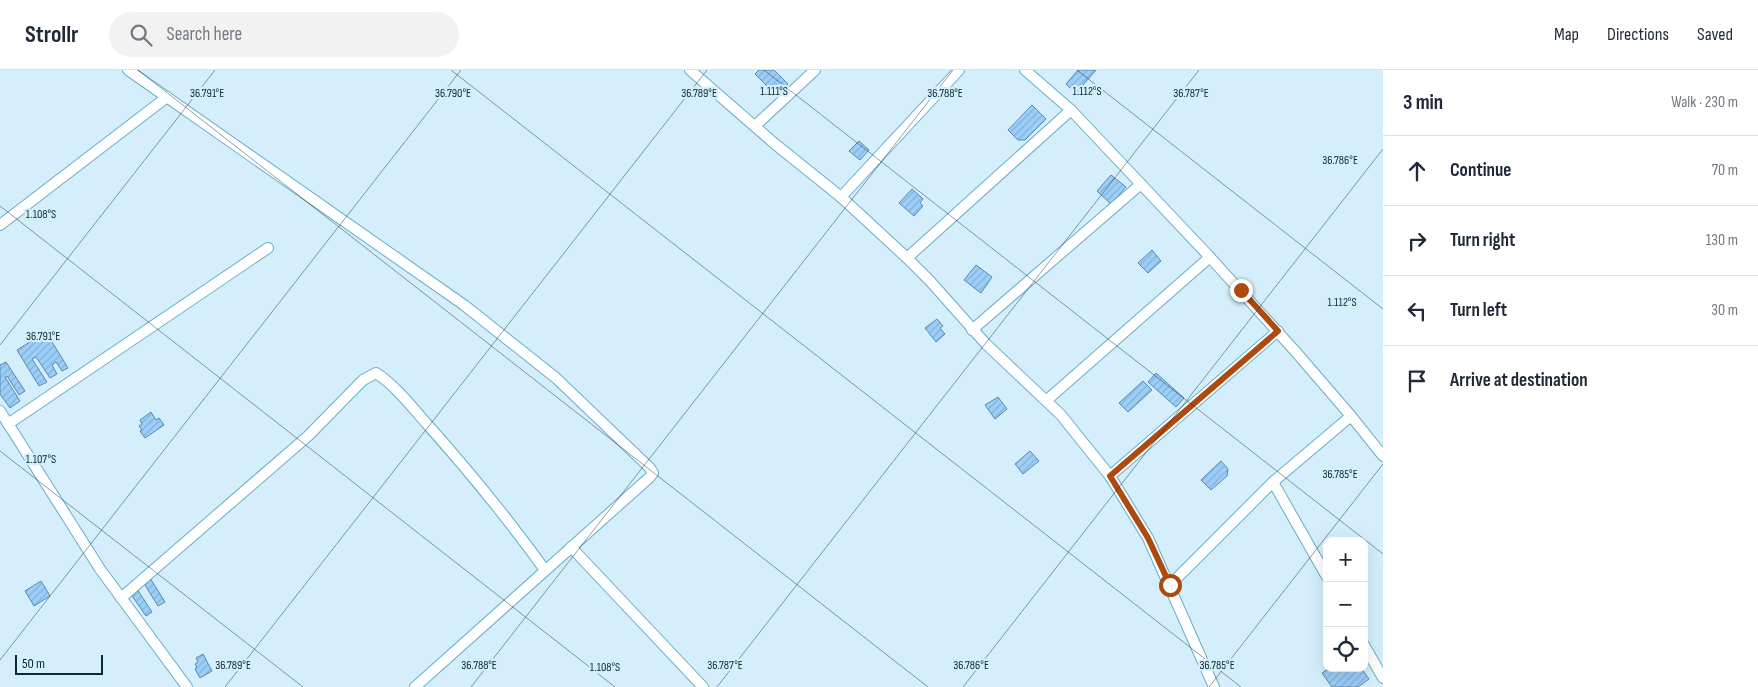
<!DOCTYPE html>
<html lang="en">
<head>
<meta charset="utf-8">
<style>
	body { margin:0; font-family:"Sofia Sans Condensed",sans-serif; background:#f2f2f3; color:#1f2937 }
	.controls { position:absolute; right:15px; bottom:15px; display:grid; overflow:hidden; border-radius:10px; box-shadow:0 5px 20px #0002 }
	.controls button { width:45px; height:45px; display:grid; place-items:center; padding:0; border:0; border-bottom:1px solid #e0e1e3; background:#fff; color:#1f2937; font:25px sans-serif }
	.scale { position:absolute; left:15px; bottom:12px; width:88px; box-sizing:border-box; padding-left:5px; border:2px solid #0b2a34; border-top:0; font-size:14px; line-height:18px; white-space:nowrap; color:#0b2a34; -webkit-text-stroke:4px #d4effb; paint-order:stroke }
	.stop { position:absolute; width:15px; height:15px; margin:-11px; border:4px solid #ad4a12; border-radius:50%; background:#fff }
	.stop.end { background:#ad4a12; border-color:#fff; box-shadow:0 1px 5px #0008 }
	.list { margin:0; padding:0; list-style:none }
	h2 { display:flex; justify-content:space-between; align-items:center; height:65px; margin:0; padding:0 20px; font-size:21px }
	h2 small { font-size:16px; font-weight:400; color:#747a83 }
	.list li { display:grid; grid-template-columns:32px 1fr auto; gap:15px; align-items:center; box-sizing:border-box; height:70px; padding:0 20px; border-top:1px solid #e0e1e3 }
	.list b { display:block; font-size:19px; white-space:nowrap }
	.list em { font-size:16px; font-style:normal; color:#747a83 }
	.icon { flex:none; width:28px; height:28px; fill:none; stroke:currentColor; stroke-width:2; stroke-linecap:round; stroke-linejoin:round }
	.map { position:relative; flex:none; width:1383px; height:617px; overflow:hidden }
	header { display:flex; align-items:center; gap:30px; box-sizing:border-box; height:70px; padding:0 25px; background:#fff; border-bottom:1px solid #e0e1e3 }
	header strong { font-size:24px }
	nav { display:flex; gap:28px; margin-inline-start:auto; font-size:18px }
	.search { width:350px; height:45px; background:#f2f2f3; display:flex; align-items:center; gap:12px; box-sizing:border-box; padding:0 18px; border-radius:28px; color:#747a83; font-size:19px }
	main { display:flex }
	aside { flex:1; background:#fff }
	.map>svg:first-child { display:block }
</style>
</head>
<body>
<header>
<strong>Strollr</strong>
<div class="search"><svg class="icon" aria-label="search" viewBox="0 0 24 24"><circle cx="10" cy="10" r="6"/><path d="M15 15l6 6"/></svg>Search here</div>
<nav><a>Map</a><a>Directions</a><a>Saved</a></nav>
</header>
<main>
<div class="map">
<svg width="1383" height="617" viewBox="0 0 1383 617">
	<defs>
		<pattern id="building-hatch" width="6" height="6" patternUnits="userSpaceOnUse" patternTransform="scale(1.25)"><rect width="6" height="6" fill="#9bcef9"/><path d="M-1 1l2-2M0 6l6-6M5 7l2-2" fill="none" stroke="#84b1d6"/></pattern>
	</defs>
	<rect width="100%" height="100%" fill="#d4effb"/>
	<!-- building -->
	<g fill="url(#building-hatch)" stroke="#5889b1">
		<polygon points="759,0 774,0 788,14 777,26 755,4"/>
		<polygon points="1078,0 1096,0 1076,23 1066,14"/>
		<polygon points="1032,35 1046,49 1025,70 1018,70 1008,60"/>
		<polygon points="859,71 869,80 860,90 849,81"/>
		<polygon points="1111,105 1126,117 1111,134 1097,121"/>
		<polygon points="912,119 923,129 920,133 923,136 914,146 899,133"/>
		<polygon points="1152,180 1161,191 1148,203 1138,193"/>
		<polygon points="976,195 992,207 981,223 964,210"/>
		<polygon points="937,249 943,256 940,258 945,264 936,272 925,258"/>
		<polygon points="46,262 68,298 62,301 56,292 52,295 57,304 50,308 36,287 32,289 47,312 39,316 17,280"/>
		<polygon points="6,292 25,321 19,325 7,306 5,307 20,331 10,338 0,324 0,295"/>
		<polygon points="1156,303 1184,328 1176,337 1148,312"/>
		<polygon points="1143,311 1152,320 1128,342 1119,333"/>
		<polygon points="998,327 1007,339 995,349 985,335"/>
		<polygon points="151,342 156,350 159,348 164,355 145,368 140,361 142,360 139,356 142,354 140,350"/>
		<polygon points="1030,381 1039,391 1023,404 1015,394"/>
		<polygon points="1221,391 1228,399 1227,406 1211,420 1201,410"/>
		<polygon points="150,508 165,532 158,536 143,512"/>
		<polygon points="41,511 50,526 34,536 25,521"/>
		<polygon points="137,519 152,542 146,546 130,523"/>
		<polygon points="203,584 212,601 200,608 195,599 197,598 195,594 198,592 196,588"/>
		<polygon points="1329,598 1361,598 1369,609 1358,617 1332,617 1322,603"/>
	</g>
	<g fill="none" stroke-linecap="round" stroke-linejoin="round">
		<!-- minor casing -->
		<g stroke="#67aec8" stroke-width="12">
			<g id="minor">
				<polyline points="128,0 464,235 556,308 650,398 653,403 650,407 415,617"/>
				<polyline points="690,0 775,74 841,127 907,188 930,211 986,274 1061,345 1110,406 1148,468 1214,617"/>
				<polyline points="1025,0 1071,40 1206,183 1295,281 1351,346"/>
				<polyline points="755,56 815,0"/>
				<polyline points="841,127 959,0"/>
				<polyline points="0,155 167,27"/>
				<polyline points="907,188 1071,40"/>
				<polyline points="972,260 1141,114"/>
				<polyline points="1047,330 1210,187"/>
				<polyline points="0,341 100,499 187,617"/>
				<polyline points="8,354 268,178"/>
				<polyline points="1110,406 1278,261"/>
				<polyline points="1273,412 1327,507"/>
				<polyline points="571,477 703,617"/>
				<polyline points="1170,515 1273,412 1351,346 1383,386"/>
				<path d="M 121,528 L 308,366 L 363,310 L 376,303 C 396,316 411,336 427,354 C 469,401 508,449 545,500"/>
				<polyline points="1364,575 1383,608"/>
			</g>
		</g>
		<!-- minor -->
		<use href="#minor" stroke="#fff" stroke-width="10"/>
	</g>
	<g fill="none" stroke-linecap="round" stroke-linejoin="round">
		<!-- route -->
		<polyline stroke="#ad4a12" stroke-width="6" points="1170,515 1148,468 1110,406 1278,261 1241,220"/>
	</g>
	<!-- ticks -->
	<path fill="none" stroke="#0b2a34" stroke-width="1" stroke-opacity="0.45" d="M 138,0 L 928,617M 451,0 L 1241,617M 764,0 L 1383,484M 1077,0 L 1383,239M 0,136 L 615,617M 0,275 L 215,0M 0,381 L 303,617M 0,590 L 461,0M 225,617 L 707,0M 471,617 L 953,0M 717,617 L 1199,0M 963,617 L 1383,79M 1209,617 L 1383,394"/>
	<g font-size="12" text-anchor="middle" fill="#0b2a34" stroke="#d4effb" stroke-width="4.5" stroke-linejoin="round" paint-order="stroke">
		<text x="1087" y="25">1.112°S</text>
		<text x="774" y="25">1.111°S</text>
		<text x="207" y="27">36.791°E</text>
		<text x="453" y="27">36.790°E</text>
		<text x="699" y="27">36.789°E</text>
		<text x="945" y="27">36.788°E</text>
		<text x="1191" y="27">36.787°E</text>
		<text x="1340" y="94">36.786°E</text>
		<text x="41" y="148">1.108°S</text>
		<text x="1342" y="236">1.112°S</text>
		<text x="43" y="270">36.791°E</text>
		<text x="41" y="393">1.107°S</text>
		<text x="1340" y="408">36.785°E</text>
		<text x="233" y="599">36.789°E</text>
		<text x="479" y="599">36.788°E</text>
		<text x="725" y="599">36.787°E</text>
		<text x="971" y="599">36.786°E</text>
		<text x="1217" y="599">36.785°E</text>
		<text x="605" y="601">1.108°S</text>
	</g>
</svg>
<div class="controls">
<button>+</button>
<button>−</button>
<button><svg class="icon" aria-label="locate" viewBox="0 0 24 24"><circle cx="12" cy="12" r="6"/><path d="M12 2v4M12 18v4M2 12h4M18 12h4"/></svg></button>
</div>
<div class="scale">50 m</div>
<div class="stop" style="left:1170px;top:515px"></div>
<div class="stop end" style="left:1241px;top:220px"></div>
</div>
<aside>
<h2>3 min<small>Walk · 230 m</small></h2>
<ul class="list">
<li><svg class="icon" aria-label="ahead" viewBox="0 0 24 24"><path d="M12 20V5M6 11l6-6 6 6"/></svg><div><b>Continue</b></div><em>70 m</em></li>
<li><svg class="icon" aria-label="right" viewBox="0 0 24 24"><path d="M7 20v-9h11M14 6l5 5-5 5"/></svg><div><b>Turn right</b></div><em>130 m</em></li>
<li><svg class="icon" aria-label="left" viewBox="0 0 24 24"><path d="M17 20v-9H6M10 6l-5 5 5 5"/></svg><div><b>Turn left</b></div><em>30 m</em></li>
<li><svg class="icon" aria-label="arrive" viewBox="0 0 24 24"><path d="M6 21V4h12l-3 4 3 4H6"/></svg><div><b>Arrive at destination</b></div></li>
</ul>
</aside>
</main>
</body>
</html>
